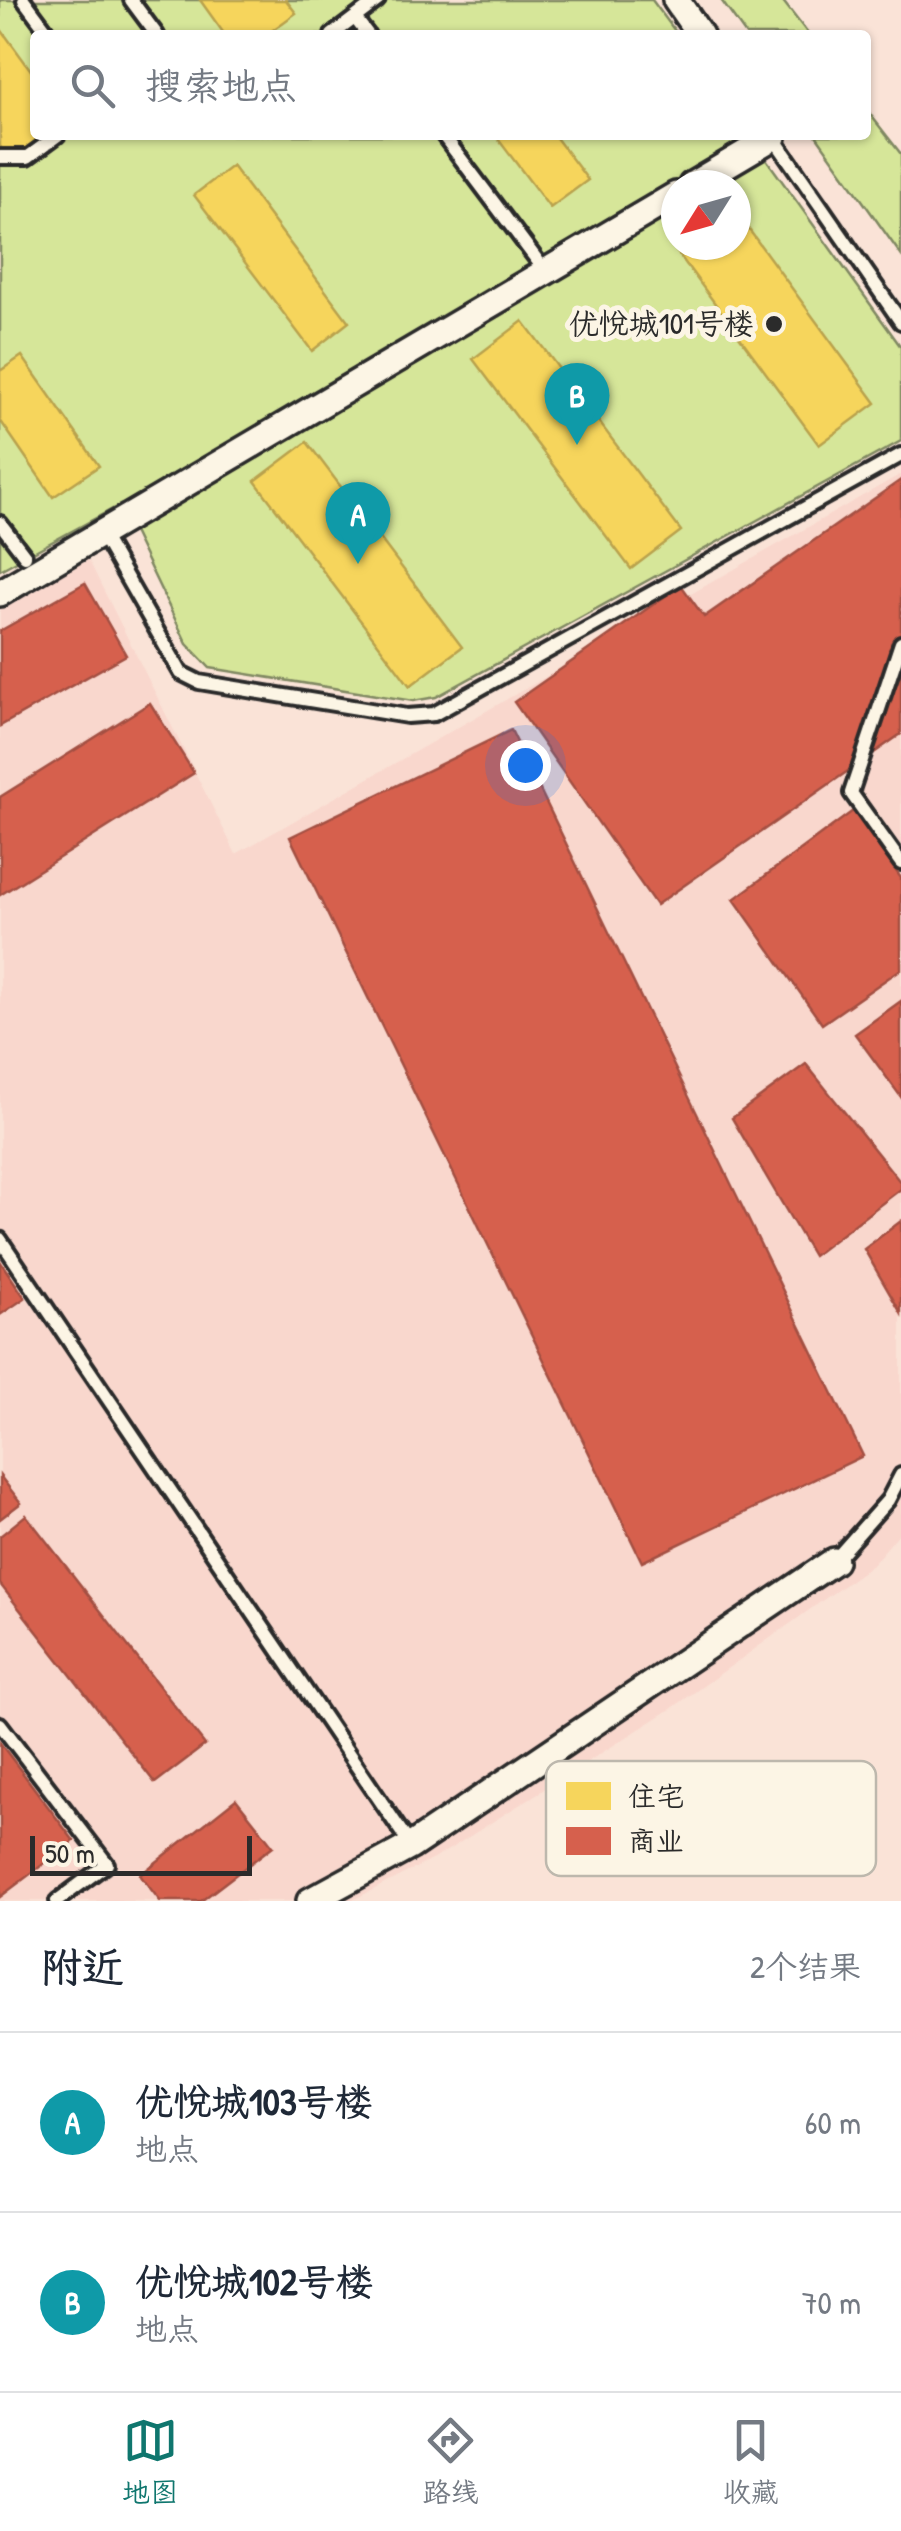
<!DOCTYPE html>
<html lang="zh">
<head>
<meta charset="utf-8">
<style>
	body { margin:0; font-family:"Patrick Hand","LXGW WenKai TC",sans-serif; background:#f6f6f7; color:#1f2937 }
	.compass { position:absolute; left:661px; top:170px; width:90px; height:90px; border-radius:50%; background:#fff; box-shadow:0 2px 8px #0004; rotate:233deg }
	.scale { position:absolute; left:30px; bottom:25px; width:222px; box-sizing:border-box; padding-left:10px; border:5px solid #2b2b2b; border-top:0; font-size:28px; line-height:35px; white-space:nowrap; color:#2b2b2b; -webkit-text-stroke:8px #fcf5e5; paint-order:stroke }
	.you { position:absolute; left:525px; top:765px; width:35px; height:35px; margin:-25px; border:8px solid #fff; border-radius:50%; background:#1a73e8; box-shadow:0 0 0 15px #1a73e833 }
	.badge { display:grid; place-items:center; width:65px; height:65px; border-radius:50%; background:#0f766e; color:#fff; font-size:32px; font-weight:700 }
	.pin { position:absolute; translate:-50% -82px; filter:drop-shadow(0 2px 5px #0008) }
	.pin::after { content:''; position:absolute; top:52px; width:35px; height:30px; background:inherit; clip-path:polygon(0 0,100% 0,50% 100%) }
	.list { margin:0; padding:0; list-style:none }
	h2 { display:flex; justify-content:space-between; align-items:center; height:130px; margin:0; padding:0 40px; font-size:42px }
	h2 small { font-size:32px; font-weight:400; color:#747a83 }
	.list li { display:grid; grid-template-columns:65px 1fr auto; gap:30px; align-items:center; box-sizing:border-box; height:180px; padding:0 40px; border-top:2px solid #e0e1e3 }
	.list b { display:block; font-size:38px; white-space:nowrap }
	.list p { margin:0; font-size:32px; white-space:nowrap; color:#747a83 }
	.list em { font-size:32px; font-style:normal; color:#747a83 }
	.icon { flex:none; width:55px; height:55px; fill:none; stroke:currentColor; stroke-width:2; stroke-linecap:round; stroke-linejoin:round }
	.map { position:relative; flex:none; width:901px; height:1901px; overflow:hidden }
	.search { position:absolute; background:#fff; box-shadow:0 2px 8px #0004; left:30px; right:30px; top:30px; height:110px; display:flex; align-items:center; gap:25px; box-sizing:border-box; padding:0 35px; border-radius:10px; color:#747a83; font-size:38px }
	.sheet { height:490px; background:#fff }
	nav { display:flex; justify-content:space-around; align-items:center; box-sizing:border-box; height:140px; border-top:2px solid #e0e1e3; background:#fff; font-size:28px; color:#747a83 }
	nav a { display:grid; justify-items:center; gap:5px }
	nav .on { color:#0f766e }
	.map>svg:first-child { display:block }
</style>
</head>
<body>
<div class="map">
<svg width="901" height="1901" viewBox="0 0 901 1901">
	<rect width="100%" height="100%" fill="#fae3d7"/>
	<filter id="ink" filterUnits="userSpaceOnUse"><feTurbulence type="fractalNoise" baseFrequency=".01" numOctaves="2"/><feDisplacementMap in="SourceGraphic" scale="20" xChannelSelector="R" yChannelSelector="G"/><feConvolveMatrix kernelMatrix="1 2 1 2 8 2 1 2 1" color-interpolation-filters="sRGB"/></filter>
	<g filter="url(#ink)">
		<!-- built -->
		<polygon fill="#f9d7cd" points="901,474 901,1531 872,1565 671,1709 437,1857 351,1901 0,1901 0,609 88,559 236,854"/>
		<!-- green -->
		<g fill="#d6e699" stroke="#808862" stroke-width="2.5" fill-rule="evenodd">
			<path d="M 0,0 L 652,0 L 678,35 L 35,35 L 35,135 L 749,135 L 901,347 L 901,441 L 436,697 L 413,701 L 210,668 L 187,644 L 120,505 L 0,570 ZM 676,185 L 736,185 L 736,245 L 676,245 Z"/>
			<polygon points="721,0 782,0 809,35 746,35"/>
			<polygon points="866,109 901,154 901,255 816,135 866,135"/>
		</g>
		<!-- homes -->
		<g fill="#f6d55c" stroke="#b9a24d" stroke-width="2.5">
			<polygon points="200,0 286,0 296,13 266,35 225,35"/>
			<polygon points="0,28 35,76 35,135 46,135 10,160 0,146"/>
			<polygon points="495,135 554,135 588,180 550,208"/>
			<polygon points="232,166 349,322 312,351 194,195"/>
			<polygon points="736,212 876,403 819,445 669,241 676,236 676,245 736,245"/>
			<polygon points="523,321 681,531 631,569 473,359"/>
			<polygon points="22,356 99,466 53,497 0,420 0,371"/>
			<polygon points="307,442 462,647 410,686 255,481"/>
		</g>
		<!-- shops -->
		<g fill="#d6604d" stroke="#a35043" stroke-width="2.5">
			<polygon points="901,480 901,734 656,905 514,702 681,585 704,617"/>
			<polygon points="85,583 126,655 0,726 0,631"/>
			<polygon points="150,703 194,773 0,895 0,797"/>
			<polygon points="511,730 863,1456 642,1562 290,837"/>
			<polygon points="853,811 901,878 901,969 822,1024 734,899"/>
			<polygon points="901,1001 901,1097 855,1034"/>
			<polygon points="806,1064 901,1183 901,1189 813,1256 732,1118"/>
			<polygon points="901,1221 901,1313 864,1249"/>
			<polygon points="0,1261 25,1298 0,1315"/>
			<polygon points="0,1476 21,1503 0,1519"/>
			<polygon points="26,1515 205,1745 155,1783 0,1584 0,1536"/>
			<polygon points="0,1743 74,1841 0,1897"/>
			<polygon points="236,1799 273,1846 201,1901 160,1901 140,1875"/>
		</g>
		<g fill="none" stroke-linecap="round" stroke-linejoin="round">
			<!-- service casing -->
			<g stroke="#2b2b2b" stroke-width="20">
				<g id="service">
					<polyline points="24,0 50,35"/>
					<polyline points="131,0 157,35"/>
					<polyline points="355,18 368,35"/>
					<polyline points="332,35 378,0"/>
					<polyline points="443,135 546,272"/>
					<polyline points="773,137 901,322"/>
					<polyline points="0,157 28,157 58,135"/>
					<polyline points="0,523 25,556"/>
					<polyline points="102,535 181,673 199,682 407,716 434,714 901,455"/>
					<polyline points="901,643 851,793 901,863"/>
					<polyline points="0,1239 411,1846"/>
					<polyline points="834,1561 888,1500 901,1475"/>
					<polyline points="0,1724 107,1864 57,1901"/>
				</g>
			</g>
			<!-- minor casing -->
			<g stroke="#2b2b2b" stroke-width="32">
				<g id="minor">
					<polyline points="676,0 700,35"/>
					<polyline points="692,185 773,137 771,135"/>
					<polyline points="0,593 676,195"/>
					<polyline points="310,1901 411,1846 834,1561"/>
				</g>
			</g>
			<!-- service -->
			<use href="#service" stroke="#fcf5e5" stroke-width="12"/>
			<!-- minor -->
			<use href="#minor" stroke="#fcf5e5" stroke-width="25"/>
		</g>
	</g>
	<!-- markers -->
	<circle fill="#2b2b2b" stroke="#fcf5e5" stroke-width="4" cx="774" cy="324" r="10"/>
	<g text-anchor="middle" stroke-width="10" stroke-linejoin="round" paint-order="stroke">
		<!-- poi labels -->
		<g font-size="30" fill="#2b2b2b" stroke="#fcf5e5" text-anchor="end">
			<text x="754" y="334">优悦城101号楼</text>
		</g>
	</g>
	<!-- legend -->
	<rect x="546" y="1761" width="330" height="115" rx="15" fill="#fcf5e5" stroke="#bdb8ad" stroke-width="2.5"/>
	<rect x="566" y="1782" width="45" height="28" fill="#f6d55c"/>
	<rect x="566" y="1827" width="45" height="28" fill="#d6604d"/>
	<g font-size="28" fill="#2b2b2b">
		<text x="628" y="1806">住宅</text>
		<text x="628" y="1851">商业</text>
	</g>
</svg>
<svg class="compass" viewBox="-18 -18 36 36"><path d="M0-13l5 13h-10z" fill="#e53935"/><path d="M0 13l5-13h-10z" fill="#747a83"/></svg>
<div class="scale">50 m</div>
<div class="you"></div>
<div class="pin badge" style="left:358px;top:564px;background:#0f9aa8">A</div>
<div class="pin badge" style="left:577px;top:445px;background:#0f9aa8">B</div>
<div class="search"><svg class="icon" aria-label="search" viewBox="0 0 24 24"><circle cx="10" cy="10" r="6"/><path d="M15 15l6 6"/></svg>搜索地点</div>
</div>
<section class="sheet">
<h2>附近<small>2个结果</small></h2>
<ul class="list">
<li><span class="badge" style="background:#0f9aa8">A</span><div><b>优悦城103号楼</b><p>地点</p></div><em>60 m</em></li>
<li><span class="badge" style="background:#0f9aa8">B</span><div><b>优悦城102号楼</b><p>地点</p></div><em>70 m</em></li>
</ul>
</section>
<nav>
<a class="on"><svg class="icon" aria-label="map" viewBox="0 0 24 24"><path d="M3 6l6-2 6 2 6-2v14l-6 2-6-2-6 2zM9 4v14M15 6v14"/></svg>地图</a>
<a><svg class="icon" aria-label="directions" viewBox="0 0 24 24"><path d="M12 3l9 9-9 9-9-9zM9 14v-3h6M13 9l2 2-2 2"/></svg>路线</a>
<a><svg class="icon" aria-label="saved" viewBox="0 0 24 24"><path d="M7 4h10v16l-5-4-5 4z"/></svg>收藏</a>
</nav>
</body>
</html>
